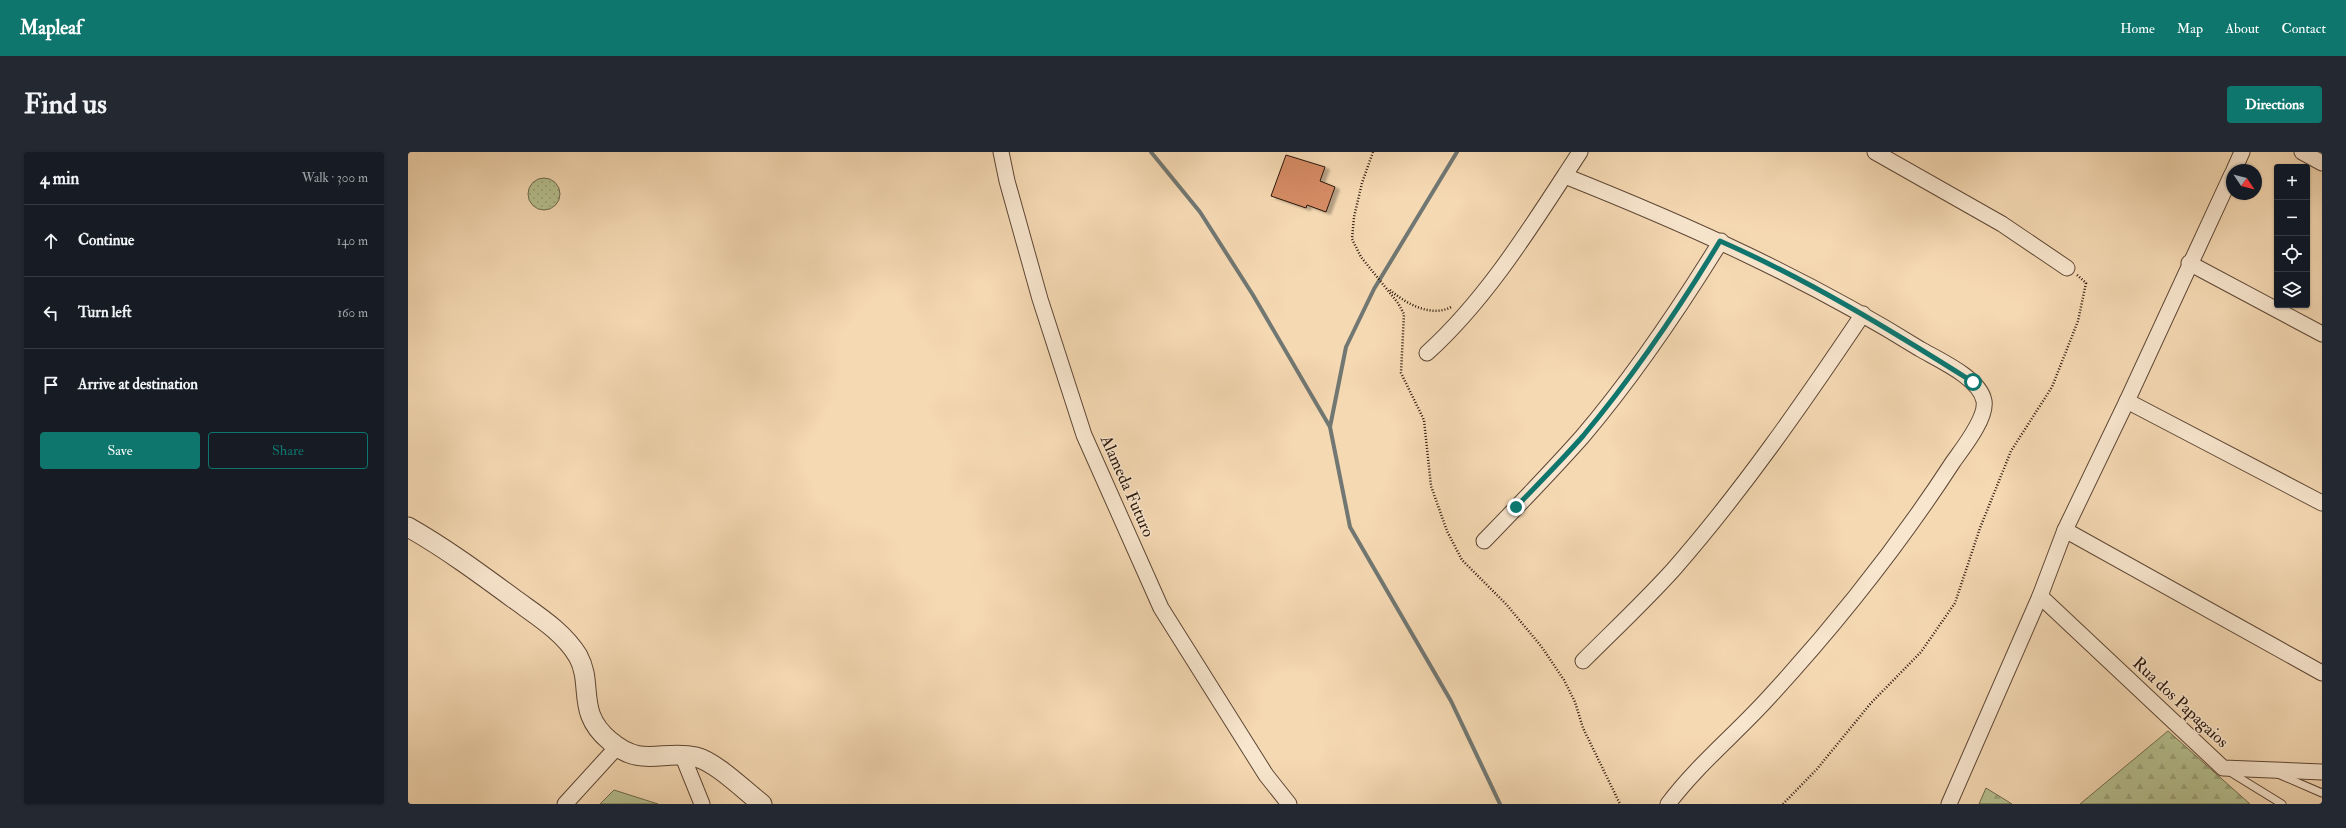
<!DOCTYPE html>
<html lang="en">
<head>
<meta charset="utf-8">
<style>
	body { margin:0; font-family:"IM FELL Double Pica",serif; background:#242831; color:#f1f3f6 }
	.controls { position:absolute; right:12px; top:12px; display:grid; overflow:hidden; border-radius:4px; box-shadow:0 1px 3px #0004 }
	.controls button { width:36px; height:36px; display:grid; place-items:center; padding:0; border:0; border-bottom:1px solid #363941; background:#171b24; color:#f1f3f6; font:20px sans-serif }
	.compass { position:absolute; left:1818px; top:12px; width:36px; height:36px; border-radius:50%; background:#171b24; box-shadow:0 1px 3px #0004; rotate:125deg }
	.stop { position:absolute; width:12px; height:12px; margin:-9px; border:3px solid #0f766e; border-radius:50%; background:#fff }
	.stop.end { background:#0f766e; border-color:#fff; box-shadow:0 1px 4px #0008 }
	.list { margin:0; padding:0; list-style:none }
	h2 { display:flex; justify-content:space-between; align-items:center; height:52px; margin:0; padding:0 16px; font-size:17px }
	h2 small { font-size:13px; font-weight:400; color:#9ea1a6 }
	.list li { display:grid; grid-template-columns:26px 1fr auto; gap:12px; align-items:center; box-sizing:border-box; height:72px; padding:0 16px; border-top:1px solid #363941 }
	.list b { display:block; font-size:15px; white-space:nowrap }
	.list em { font-size:13px; font-style:normal; color:#9ea1a6 }
	.actions { display:flex; gap:8px; padding:12px 16px }
	.actions a { flex:1; padding:9px 0; border:1px solid #0f766e; border-radius:4px; text-align:center; font-size:14px; color:#0f766e }
	.actions .main { background:#0f766e; color:#fff }
	.icon { flex:none; width:22px; height:22px; fill:none; stroke:currentColor; stroke-width:2; stroke-linecap:round; stroke-linejoin:round }
	.map { position:relative; flex:none; width:1914px; height:652px; overflow:hidden; border-radius:4px }
	header { display:flex; align-items:center; gap:24px; box-sizing:border-box; height:56px; padding:0 20px; background:#0f766e; color:#fff }
	header strong { font-size:19px }
	nav { display:flex; gap:22px; margin-inline-start:auto; font-size:14px }
	.intro { display:flex; align-items:center; justify-content:space-between; box-sizing:border-box; height:96px; padding:0 24px }
	h1 { margin:0; font-size:28px }
	.button { padding:10px 18px; border-radius:4px; background:#0f766e; color:#fff; font-size:14px; font-weight:700 }
	main { display:flex; gap:24px; padding:0 24px }
	aside { flex:1; background:#171b24; border-radius:4px; box-shadow:0 1px 3px #0004 }
	.map>svg:first-child { display:block }
</style>
</head>
<body>
<header>
<strong>Mapleaf</strong>
<nav><a>Home</a><a>Map</a><a>About</a><a>Contact</a></nav>
</header>
<div class="intro"><h1>Find us</h1><a class="button">Directions</a></div>
<main>
<aside>
<h2>4 min<small>Walk · 300 m</small></h2>
<ul class="list">
<li><svg class="icon" aria-label="ahead" viewBox="0 0 24 24"><path d="M12 20V5M6 11l6-6 6 6"/></svg><div><b>Continue</b></div><em>140 m</em></li>
<li><svg class="icon" aria-label="left" viewBox="0 0 24 24"><path d="M17 20v-9H6M10 6l-5 5 5 5"/></svg><div><b>Turn left</b></div><em>160 m</em></li>
<li><svg class="icon" aria-label="arrive" viewBox="0 0 24 24"><path d="M6 21V4h12l-3 4 3 4H6"/></svg><div><b>Arrive at destination</b></div></li>
</ul>
<div class="actions"><a class="main">Save</a><a>Share</a></div>
</aside>
<div class="map">
<svg width="1914" height="652" viewBox="0 0 1914 652">
	<defs>
		<pattern id="grass-dots" width="8" height="8" patternUnits="userSpaceOnUse"><rect width="8" height="8" fill="#b6c090"/><path d="M2 2h.1M6 6h.1" fill="none" stroke="#9da47b" stroke-width="1.8" stroke-linecap="round"/></pattern>
		<pattern id="forest-firs" width="22" height="20" patternUnits="userSpaceOnUse"><rect width="22" height="20" fill="#b6c090"/><path d="M5 1l3.5 6h-7zM16 11l3.5 6h-7z" fill="#9da47b"/></pattern>
		<filter id="shadow"><feDropShadow dx="4.5" dy="2.5" stdDeviation="1" flood-color="#0004"/></filter>
	</defs>
	<rect width="100%" height="100%" fill="#f5d9b3"/>
	<filter id="stains"><feTurbulence type="fractalNoise" baseFrequency=".005" numOctaves="4"/><feColorMatrix values="0 0 0 0 .2 0 0 0 0 .09 0 0 0 0 .02 0 0 0 .5 -.17"/></filter>
	<radialGradient id="worn" r=".72"><stop offset=".6" stop-color="#630" stop-opacity="0"/><stop offset="1" stop-color="#630" stop-opacity=".3"/></radialGradient>
	<!-- grass -->
	<circle fill="url(#grass-dots)" stroke="#706b4e" cx="136" cy="42" r="16"/>
	<!-- forest -->
	<g fill="url(#forest-firs)" stroke="#706b4e">
		<polygon points="1760,579 1842,652 1672,652"/>
		<polygon points="1578,636 1604,652 1571,652"/>
	</g>
	<!-- pitch -->
	<polygon fill="#b6c090" stroke="#706b4e" points="206,638 250,652 192,652"/>
	<g fill="none" stroke-linecap="round" stroke-linejoin="round">
		<!-- stream -->
		<g stroke="#717772" stroke-width="4">
			<polyline points="743,0 792,60 845,143 922,275"/>
			<polyline points="1049,0 966,137 938,195 922,275 942,375 1043,549 1092,652"/>
		</g>
	</g>
	<!-- building -->
	<polygon fill="#d68c65" stroke="#2b160b" filter="url(#shadow)" points="878,3 917,15 912,29 927,35 918,60 899,53 898,56 863,44"/>
	<g fill="none" stroke-linecap="round" stroke-linejoin="round">
		<!-- service casing -->
		<g stroke="#5e4735" stroke-width="9">
			<g id="service">
				<polyline points="1822,620 1874,652"/>
				<polyline points="1870,622 1914,641"/>
			</g>
		</g>
		<!-- minor casing -->
		<g stroke="#5e4735" stroke-width="17">
			<g id="minor">
				<polyline points="593,0 599,29 632,147 676,283 753,456 858,623 881,652"/>
				<polyline points="1467,0 1594,72 1659,116"/>
				<polyline points="1894,0 1914,11"/>
				<polyline points="1826,18 1834,0"/>
				<path d="M 1157,24 C 1280,73 1398,126 1512,197 C 1531,208 1572,226 1576,249 C 1579,266 1555,296 1545,310 C 1491,393 1430,470 1363,543 C 1330,580 1290,612 1260,652"/>
				<polyline points="1781,111 1914,182"/>
				<path d="M 1019,201 C 1081,145 1126,70 1172,0"/>
				<polyline points="1719,249 1914,351"/>
				<polyline points="1657,378 1914,521"/>
				<path d="M 1076,389 C 1109,355 1142,321 1174,285 C 1226,224 1271,157 1313,89"/>
				<polyline points="1632,444 1815,616 1914,620"/>
				<path d="M 1175,509 C 1205,479 1236,450 1265,418 C 1335,338 1395,251 1455,162"/>
				<polyline points="275,605 294,652"/>
				<polyline points="157,652 209,595"/>
				<polyline points="1541,652 1632,444 1657,378 1719,249 1824,22"/>
			</g>
		</g>
		<!-- tertiary casing -->
		<g stroke="#5e4735" stroke-width="21">
			<path id="tertiary" d="M 0,375 C 37,396 71,421 105,446 C 128,463 155,479 170,504 C 186,533 167,560 202,589 C 234,617 255,597 288,605 C 308,610 337,639 354,652"/>
		</g>
		<!-- path -->
		<g stroke="#2b160b" stroke-width="2.5" stroke-dasharray="1 2" stroke-linecap="butt">
			<polyline points="965,0 954,31 946,65 944,87 953,105 990,151 996,162 993,221 1016,268 1023,334 1039,379 1054,408 1098,452 1133,494 1156,528 1167,550 1175,576 1212,652"/>
			<path d="M 982,138 C 997,151 1023,166 1043,155"/>
			<polyline points="1375,652 1409,617 1463,551 1513,500 1547,451 1572,376 1603,299 1644,235 1670,169 1678,131 1669,123"/>
		</g>
		<!-- service -->
		<use href="#service" stroke="#f8e6ce" stroke-width="7"/>
		<!-- minor -->
		<use href="#minor" stroke="#f8e6ce" stroke-width="15"/>
		<!-- tertiary -->
		<use href="#tertiary" stroke="#f8e6ce" stroke-width="19"/>
	</g>
	<g fill="none" stroke-linecap="round" stroke-linejoin="round">
		<!-- route -->
		<path stroke="#0f766e" stroke-width="5" d="M 1108,355 C 1131,331 1154,308 1175,284 C 1226,223 1271,157 1312,89 C 1401,128 1484,179 1565,230"/>
	</g>
	<g text-anchor="middle" stroke-width="3" stroke-linejoin="round" paint-order="stroke">
		<!-- street labels -->
		<g font-size="17" fill="#2b160b" stroke="#f8e6ce">
			<text transform="translate(720 334) rotate(66)" y="6">Alameda Futuro</text>
			<text transform="translate(1773 550) rotate(43)" y="6">Rua dos Papagaios</text>
		</g>
	</g>
	<rect width="100%" height="100%" filter="url(#stains)"/>
	<rect width="100%" height="100%" fill="url(#worn)"/>
</svg>
<div class="controls">
<button>+</button>
<button>−</button>
<button><svg class="icon" aria-label="locate" viewBox="0 0 24 24"><circle cx="12" cy="12" r="6"/><path d="M12 2v4M12 18v4M2 12h4M18 12h4"/></svg></button>
<button><svg class="icon" aria-label="layers" viewBox="0 0 24 24"><path d="M12 4l9 5-9 5-9-5zM3 14l9 5 9-5"/></svg></button>
</div>
<svg class="compass" viewBox="-18 -18 36 36"><path d="M0-13l5 13h-10z" fill="#e53935"/><path d="M0 13l5-13h-10z" fill="#9ea1a6"/></svg>
<div class="stop" style="left:1565px;top:230px"></div>
<div class="stop end" style="left:1108px;top:355px"></div>
</div>
</main>
</body>
</html>
